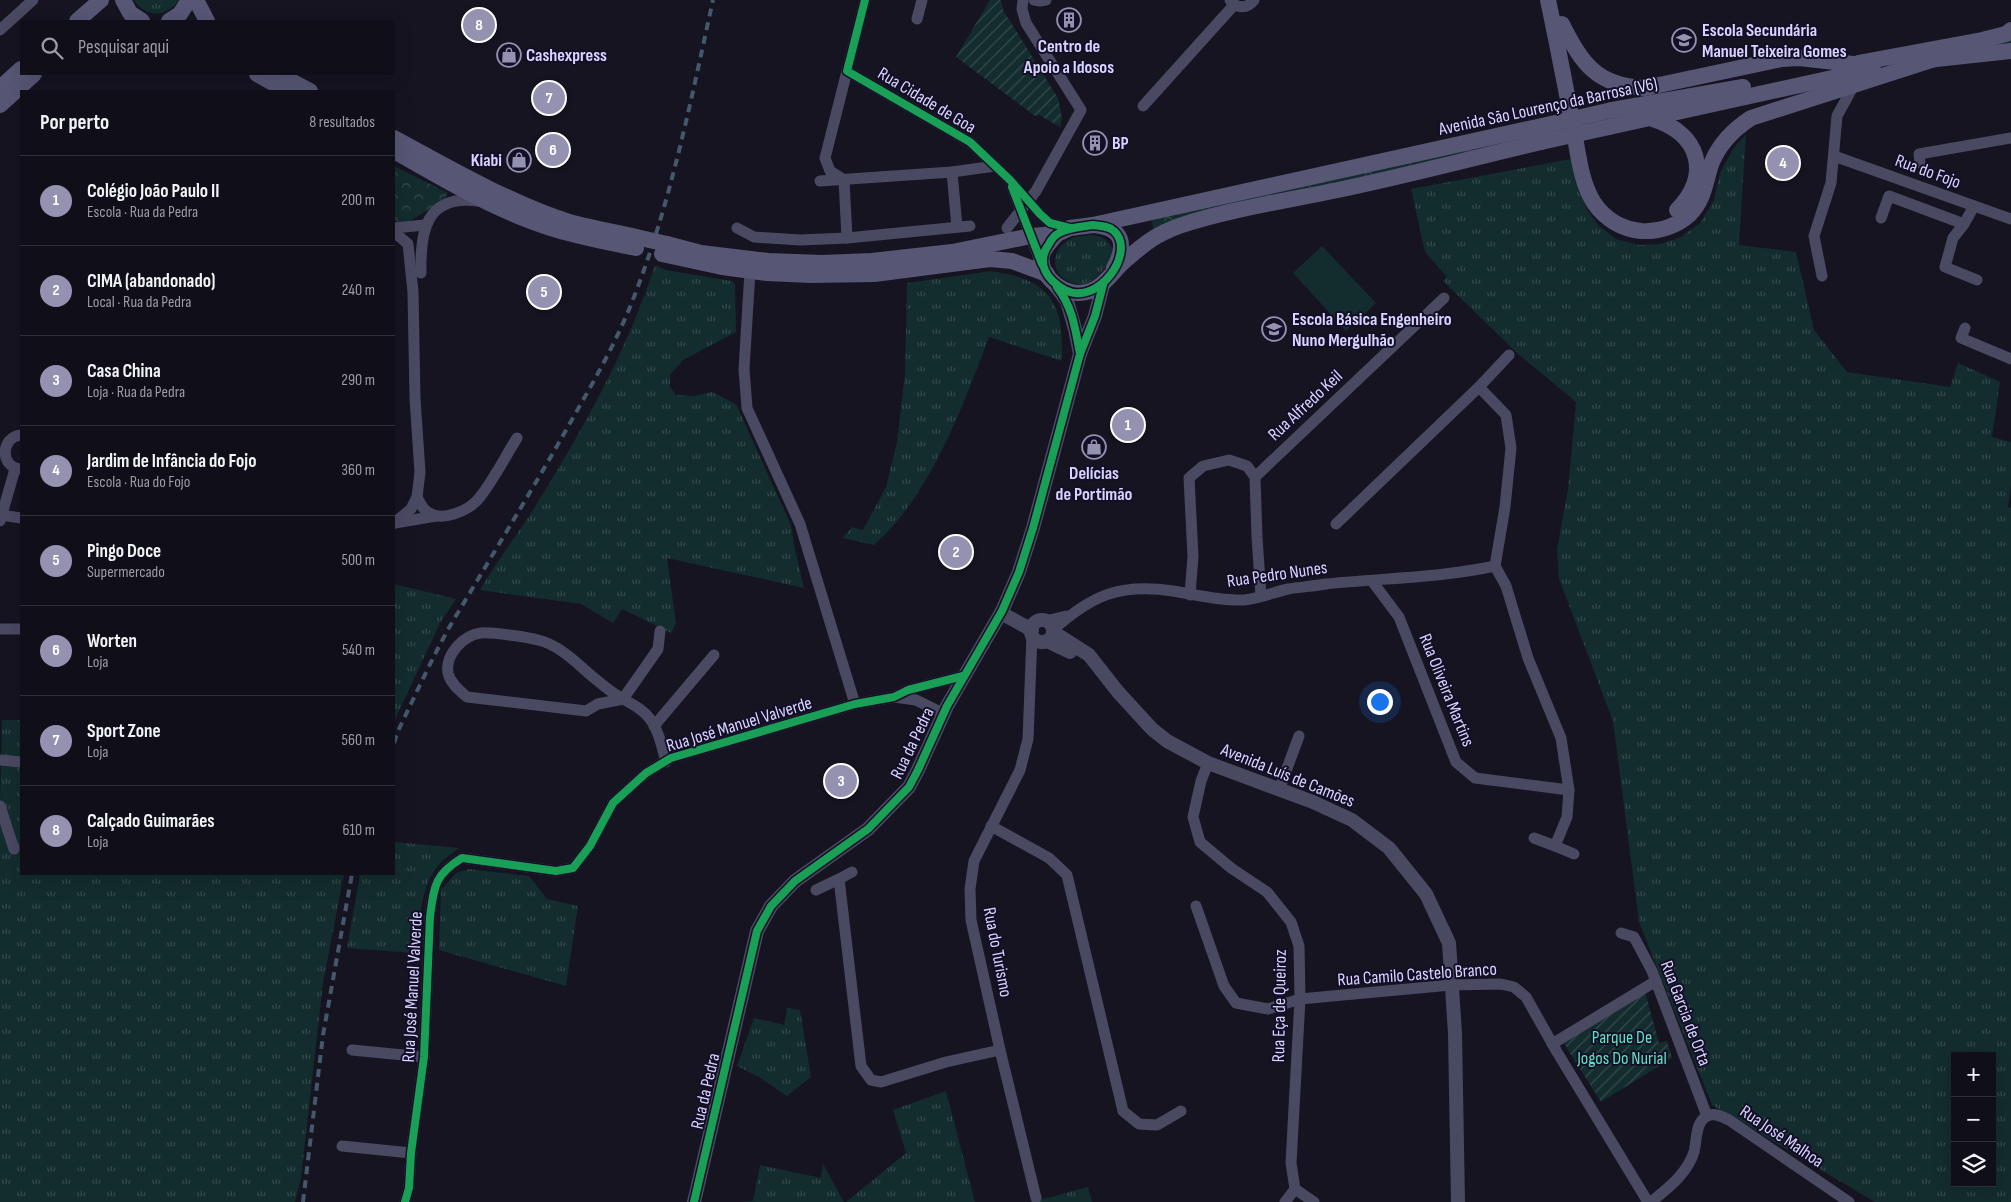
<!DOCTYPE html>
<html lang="pt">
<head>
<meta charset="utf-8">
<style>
	body { margin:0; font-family:"Sofia Sans Condensed",sans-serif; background:#191822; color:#f1f3f6 }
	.controls { position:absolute; right:15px; bottom:15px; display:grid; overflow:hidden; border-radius:0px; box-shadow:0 5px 20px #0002 }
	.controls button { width:45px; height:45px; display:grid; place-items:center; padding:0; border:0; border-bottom:1px solid #302f38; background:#100f19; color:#f1f3f6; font:25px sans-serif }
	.you { position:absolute; left:1379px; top:701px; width:18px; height:18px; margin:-12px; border:4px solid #fff; border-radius:50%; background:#1a73e8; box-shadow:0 0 0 8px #1a73e833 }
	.badge { display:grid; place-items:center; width:32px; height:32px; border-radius:50%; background:#9591b1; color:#fff; font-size:16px; font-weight:700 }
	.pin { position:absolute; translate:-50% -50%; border:2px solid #fff; box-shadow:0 1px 5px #0006 }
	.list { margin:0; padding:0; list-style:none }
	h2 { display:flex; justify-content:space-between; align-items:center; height:65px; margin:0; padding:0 20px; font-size:21px }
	h2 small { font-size:16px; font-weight:400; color:#9c9ca2 }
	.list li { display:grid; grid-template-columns:32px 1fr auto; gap:15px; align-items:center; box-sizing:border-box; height:90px; padding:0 20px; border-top:1px solid #302f38 }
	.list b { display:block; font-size:19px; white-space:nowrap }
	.list p { margin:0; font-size:16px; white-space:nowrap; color:#9c9ca2 }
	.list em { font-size:16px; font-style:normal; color:#9c9ca2 }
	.icon { flex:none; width:28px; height:28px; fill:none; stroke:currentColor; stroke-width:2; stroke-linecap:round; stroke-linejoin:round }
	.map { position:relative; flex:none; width:2011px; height:1202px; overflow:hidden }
	.search { position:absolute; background:#100f19; box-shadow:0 5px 20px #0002; left:20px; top:20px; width:375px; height:55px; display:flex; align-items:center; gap:12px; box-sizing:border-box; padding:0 18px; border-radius:0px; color:#9c9ca2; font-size:19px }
	.panel { position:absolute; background:#100f19; box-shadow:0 5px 20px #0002; left:20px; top:90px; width:375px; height:785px; border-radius:0px }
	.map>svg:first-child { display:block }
</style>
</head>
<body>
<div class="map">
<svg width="2011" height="1202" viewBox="0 0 2011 1202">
	<defs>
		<pattern id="grass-tufts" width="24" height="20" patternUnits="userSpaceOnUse" patternTransform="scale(1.25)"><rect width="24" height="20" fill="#132c2d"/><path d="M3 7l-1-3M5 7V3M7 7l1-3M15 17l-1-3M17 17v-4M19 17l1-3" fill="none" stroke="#354a4c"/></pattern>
		<pattern id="park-crowns" width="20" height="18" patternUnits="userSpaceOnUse" patternTransform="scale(1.25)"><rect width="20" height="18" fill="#132c2d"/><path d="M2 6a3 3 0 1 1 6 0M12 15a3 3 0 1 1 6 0" fill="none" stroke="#354a4c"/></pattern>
		<pattern id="garden-furrows" width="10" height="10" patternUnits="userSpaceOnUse" patternTransform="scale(1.25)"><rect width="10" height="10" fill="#132c2d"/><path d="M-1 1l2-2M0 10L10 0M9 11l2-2" fill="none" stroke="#354a4c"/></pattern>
	</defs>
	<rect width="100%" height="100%" fill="#161421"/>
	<!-- grass -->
	<g fill="url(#grass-tufts)" fill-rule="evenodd">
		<path d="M 134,0 L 179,0 C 168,17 146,19 134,0 Z"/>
		<path d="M 1746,134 L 1739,245 L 1796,252 L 1814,330 L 1847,372 L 1950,387 L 1958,363 L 2000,382 L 1992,437 L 2011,442 L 2011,486 L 2008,507 L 2011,508 L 2011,1202 L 1875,1202 L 1712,1105 L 1639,922 L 1613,721 L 1559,579 L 1557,549 L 1568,489 L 1576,402 L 1517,353 L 1443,281 L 1447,277 L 1425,252 L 1411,189 L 1571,159 L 1586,208 L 1598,225 L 1616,239 L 1639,245 L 1660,244 L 1681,237 L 1700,223 L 1714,200 L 1720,173 L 1733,149 ZM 1955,1056 L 1992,1056 L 1992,1183 L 1955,1183 Z"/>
		<path d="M 1089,235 C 1101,235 1106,238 1113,249 C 1109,266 1099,280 1081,285 C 1075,284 1069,282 1063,278 C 1048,266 1056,243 1073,238 C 1078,236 1084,236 1089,235 Z"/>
		<path d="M 655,265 L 666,270 L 732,281 L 735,284 L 736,332 L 683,360 L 670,375 L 670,387 L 676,395 L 695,396 L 712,392 L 736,404 L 791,525 L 795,550 L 804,588 L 667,558 L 676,623 L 671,633 L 622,609 L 613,623 L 581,604 L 480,590 C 496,562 516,537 533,510 C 581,433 627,352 655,265 Z"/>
		<path d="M 991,271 C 1051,280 1064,302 1062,361 L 989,337 C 966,398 940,469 898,520 C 891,529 882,537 874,545 L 843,538 L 852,527 L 863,530 L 886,487 L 897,442 L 905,373 L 907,283 Z"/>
		<polygon points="394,584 456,599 440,623 394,722"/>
		<polygon points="2,720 21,720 21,874 344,874 323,983 301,1178 295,1202 0,1202 0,804"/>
		<path d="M 394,842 L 459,848 C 452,854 443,859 438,866 C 420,886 419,928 416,953 L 347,948 L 360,874 L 394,874 Z"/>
		<polygon points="469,869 529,876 547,899 578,906 566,986 439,950 441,890 456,873"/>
		<polygon points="787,1008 800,1010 811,1077 787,1096 759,1077 737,1066 754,1018 784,1025"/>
		<polygon points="946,1091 975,1202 846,1202 906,1153 893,1110"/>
		<polygon points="823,1164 844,1202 741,1202 753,1201 760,1165 821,1178"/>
		<polygon points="1088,1187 1092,1202 1032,1202"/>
	</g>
	<!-- park -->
	<g fill="url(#park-crowns)">
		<polygon points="2011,35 2011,45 1904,61 1154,230 1151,219 1398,166 1536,133"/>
		<polygon points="394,166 448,193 444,200 405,224 394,221"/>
	</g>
	<!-- garden -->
	<g fill="url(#garden-furrows)">
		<polygon points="990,0 1001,0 1003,10 1058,98 1062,118 1060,127 1039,115 1035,116 956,57"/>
		<polygon points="1645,992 1659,1043 1667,1041 1672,1058 1601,1102 1563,1042"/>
	</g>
	<!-- pitch -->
	<polygon fill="#132c2d" points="1322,246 1376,303 1346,331 1293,273"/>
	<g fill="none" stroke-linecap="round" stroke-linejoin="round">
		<!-- minor -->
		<g stroke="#4a4962" stroke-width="11">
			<polyline points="1034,0 1040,1 1046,0"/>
			<path d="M 1230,0 C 1237,9 1247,9 1254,0"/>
			<polyline points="917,19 922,0"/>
			<polyline points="0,30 33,0"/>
			<polyline points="847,71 970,142 1010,180 1040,214 1050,223 1069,228"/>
			<polyline points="1143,106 1234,5"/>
			<polyline points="1834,156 2011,219"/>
			<polyline points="1920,163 1919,154 2011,138"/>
			<polyline points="952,172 957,227"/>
			<polyline points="820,181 952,172 995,166"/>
			<polyline points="1012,187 1041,263"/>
			<polyline points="1974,206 1964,224 1953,238 1945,267 1977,280"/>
			<polyline points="1881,218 1889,196 1964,224"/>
			<polyline points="394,228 425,225"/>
			<polyline points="737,228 754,237 800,240 847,238 844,180 830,171 825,158 865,0"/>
			<polyline points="1007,228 1036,191 1081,110 1026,23 1022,9 1023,0"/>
			<polyline points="394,232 408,244 413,292 415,399 420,472 417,497 411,509 394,523"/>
			<polyline points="847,238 970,226"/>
			<polyline points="750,271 744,369 747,408 800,524 855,704"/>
			<path d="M 421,273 C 420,231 426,194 478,201"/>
			<polyline points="1822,276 1814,236 1831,183 1837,116 1854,85"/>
			<polyline points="1965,328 1961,338 2011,359"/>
			<polyline points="1479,387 1506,415 1511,448 1505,507 1495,566 1506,586 1528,658 1561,738 1569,790 1567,817 1555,846 1534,838"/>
			<path d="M 21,435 C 0,437 0,468 21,469"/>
			<polyline points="1255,477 1444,298"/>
			<path d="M 417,497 C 419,501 422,507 425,510 C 439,524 470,511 480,497 C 494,479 505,457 517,438"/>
			<polyline points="0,515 21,518"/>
			<polyline points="0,521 15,469"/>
			<polyline points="395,523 436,516"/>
			<polyline points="1336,524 1479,387 1509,355"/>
			<polyline points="1372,581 1399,617 1456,762 1475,778 1569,790"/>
			<polyline points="1190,595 1193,556 1189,478 1203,466 1229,460 1247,466 1255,477 1257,537 1261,596"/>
			<polyline points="1046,621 1066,616"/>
			<polyline points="0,629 21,629"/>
			<path d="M 1053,630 C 1092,595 1120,583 1173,591 C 1197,595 1220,601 1244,600 C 1259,599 1274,592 1288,589 C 1301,587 1314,586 1326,584 C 1383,578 1439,578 1495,566"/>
			<path d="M 660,631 L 658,649 L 623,699 L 598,704 L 586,711 L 467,697 C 460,691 450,683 448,673 C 445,655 463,635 481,633 C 491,632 528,637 538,640 C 561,645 580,667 598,681 C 605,687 614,694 623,699 C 632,704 643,709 650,719 C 659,731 662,747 666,762"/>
			<polyline points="1032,635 1028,739 1020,770 974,861 970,889 971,920 1000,1050 1036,1198"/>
			<polyline points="894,697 916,700 944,714"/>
			<polyline points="654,726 714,655"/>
			<polyline points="0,760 21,762"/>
			<polyline points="1208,763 1201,781 1193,817 1200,842 1231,868 1267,892 1291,922 1299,946 1300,999 1291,1163 1295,1189 1285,1202"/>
			<polyline points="1279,790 1299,736"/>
			<polyline points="0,806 14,849"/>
			<polyline points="991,826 1049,858 1067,875 1123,1111 1139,1124 1157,1125 1181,1111"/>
			<polyline points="1555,846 1574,854"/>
			<polyline points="839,879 852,872"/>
			<polyline points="816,890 839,879 861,1066 871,1080 881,1082 946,1062 1000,1050"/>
			<polyline points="1196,906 1224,986 1236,1003 1268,1009 1300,999 1451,985 1501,984 1514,987 1526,997 1557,1052 1648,1202"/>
			<polyline points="1621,933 1634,937 1652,971 1707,1116"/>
			<polyline points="1552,1044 1656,981"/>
			<polyline points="352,1050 424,1057"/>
			<polyline points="342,1146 411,1153"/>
			<polyline points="1295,1189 1314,1202"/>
			<path d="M 405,1202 L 409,1188 L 411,1153 L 424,1057 L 430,917 C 434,887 434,875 462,858 L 556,871 L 573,868 L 590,846 L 613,803 L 646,773 L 671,758 L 855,704 L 894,697 L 908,690 L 963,676"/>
			<path d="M 1651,1202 C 1668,1188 1687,1174 1694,1152 C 1697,1141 1695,1122 1707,1116 C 1714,1112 1723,1117 1729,1120 L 1849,1202"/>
		</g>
		<!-- tertiary -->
		<g stroke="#4a4962" stroke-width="14">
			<polyline points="1054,284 1067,301 1075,329 1080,354"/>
			<polyline points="1001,613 1032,630"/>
			<circle cx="1042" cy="631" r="11"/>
			<polyline points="1053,632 1089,655 1118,692 1152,729 1167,741 1208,763 1313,802 1352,820 1389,848 1426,894 1449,943 1455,1033 1458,1202"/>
			<polyline points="1047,641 1070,652"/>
			<polyline points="694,1202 757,931 771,906 795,881 868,829 909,787 918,770 947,706 1002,611 1019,572 1033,528 1080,354 1095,316 1103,285"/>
		</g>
		<!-- secondary -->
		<g stroke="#575674" stroke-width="16">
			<polyline points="123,0 130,13 142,21"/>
			<polyline points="196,0 207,21"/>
			<path d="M 1548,0 C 1557,42 1565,84 1573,126 C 1578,151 1580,181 1594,203 C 1605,219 1622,229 1641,231 C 1659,232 1677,226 1690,214 C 1705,199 1705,181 1712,162 C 1720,143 1734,129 1751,118 L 1938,58"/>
			<polyline points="77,21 101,0"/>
			<polyline points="169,21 180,14 189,0"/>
			<path d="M 1562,24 C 1582,64 1597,86 1645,88 L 1782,59 L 1799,58 L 1853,64"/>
			<polyline points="1927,60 2011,51"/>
			<polyline points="1858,63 1982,40 2006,34 2011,30"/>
			<polyline points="257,74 287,91"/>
			<polyline points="278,74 310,91"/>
			<polyline points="0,88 21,69"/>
			<polyline points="0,105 34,74"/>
			<polyline points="1612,110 1743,87"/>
			<path d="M 1653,119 C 1699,133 1712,174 1677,210"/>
			<polyline points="1609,127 1873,69"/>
			<path d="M 394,138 C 447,167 512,204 569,222 C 591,228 614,232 636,237"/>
			<path d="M 394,151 C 444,179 496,211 551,228 C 579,237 608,242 636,248"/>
			<path d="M 1094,225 C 1123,228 1127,244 1114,268"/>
			<path d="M 1057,234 C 1052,240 1044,247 1042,255 C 1038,274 1060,292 1077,293 C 1102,294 1111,271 1128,258 C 1145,243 1157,234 1179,226 C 1230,209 1285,201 1338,190 C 1406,176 1473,158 1541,142"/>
			<polyline points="667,244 701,253 768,261 822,263 872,261 952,252 1031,236 1057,234 1070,228 1093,225 1542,126"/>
			<polyline points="662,254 722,267 767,273 811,275 874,274 990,259 1012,261 1047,274"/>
		</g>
		<!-- rail -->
		<g stroke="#43596b" stroke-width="4" stroke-dasharray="8 6" stroke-linecap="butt">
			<path d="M 394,743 L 398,731 C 415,696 431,660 450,626 C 488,562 528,497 565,432 C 588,391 612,351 630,307 C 670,208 690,104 713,0"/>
			<polyline points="303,1202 323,1035 352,874"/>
		</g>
		<!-- secondary-bridge -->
		<g stroke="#575674" stroke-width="16">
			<polyline points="1542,126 1612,110"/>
			<polyline points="1541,142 1609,127"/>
			<polyline points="636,237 667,244"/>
		</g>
		<!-- cycleway casing -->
		<g stroke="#130f26" stroke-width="11">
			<g id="cycleway">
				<polyline points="865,0 847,71 970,142 1010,180 1040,214 1050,223 1070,228"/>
				<polyline points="1012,187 1042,264"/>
				<path d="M 1093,225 C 1100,226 1109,226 1114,231 C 1137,252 1098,307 1065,290 C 1047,280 1035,263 1049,244 C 1051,240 1055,235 1059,233 C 1069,227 1081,227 1093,225 Z"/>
				<path d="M 1057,287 C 1073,308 1075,328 1080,354"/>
				<path d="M 405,1202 L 409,1188 L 411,1153 L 424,1057 L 430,917 C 434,887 434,875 462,858 L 556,871 L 573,868 L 590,846 L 613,803 L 646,773 L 671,758 L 855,704 L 894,697 L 908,690 L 963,676"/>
				<polyline points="694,1202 757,931 771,906 795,881 868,829 909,787 918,770 947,706 1002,611 1019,572 1033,528 1080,354 1095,316 1103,285"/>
			</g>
		</g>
		<!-- cycleway -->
		<use href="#cycleway" stroke="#1a9f57" stroke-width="8"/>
	</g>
	<!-- icons -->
	<defs>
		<g id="building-ring" transform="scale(1.25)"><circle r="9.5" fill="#130f26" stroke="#9591b1" stroke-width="1.5"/><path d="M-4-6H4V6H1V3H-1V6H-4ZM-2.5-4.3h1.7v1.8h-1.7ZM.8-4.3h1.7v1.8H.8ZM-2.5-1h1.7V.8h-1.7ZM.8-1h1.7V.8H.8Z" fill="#9591b1"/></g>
		<g id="school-ring" transform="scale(1.25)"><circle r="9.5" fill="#130f26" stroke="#9591b1" stroke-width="1.5"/><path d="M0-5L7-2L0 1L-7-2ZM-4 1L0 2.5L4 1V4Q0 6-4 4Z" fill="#9591b1"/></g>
		<g id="shop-ring" transform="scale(1.25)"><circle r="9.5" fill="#130f26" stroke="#9591b1" stroke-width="1.5"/><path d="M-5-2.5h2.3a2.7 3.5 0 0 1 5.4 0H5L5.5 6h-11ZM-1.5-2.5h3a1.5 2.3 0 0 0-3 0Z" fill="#9591b1"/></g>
	</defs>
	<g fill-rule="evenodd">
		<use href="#building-ring" x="1069" y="20"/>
		<use href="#school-ring" x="1684" y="40"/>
		<use href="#shop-ring" x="509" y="55"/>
		<use href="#building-ring" x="1095" y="143"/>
		<use href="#shop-ring" x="519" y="160"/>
		<use href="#school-ring" x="1274" y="329"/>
		<use href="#shop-ring" x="1094" y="447"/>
	</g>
	<g text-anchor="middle" stroke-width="4" stroke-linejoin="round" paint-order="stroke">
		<!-- poi labels -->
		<g font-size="18" font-weight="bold" fill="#d9d4ff" stroke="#130f26" text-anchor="start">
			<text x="1702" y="36">Escola Secundária<tspan x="1702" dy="21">Manuel Teixeira Gomes</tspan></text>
			<text x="1069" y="52" text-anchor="middle">Centro de<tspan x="1069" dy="21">Apoio a Idosos</tspan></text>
			<text x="526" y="61">Cashexpress</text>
			<text x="1112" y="149">BP</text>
			<text x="502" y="166" text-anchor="end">Kiabi</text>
			<text x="1292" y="325">Escola Básica Engenheiro<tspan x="1292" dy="21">Nuno Mergulhão</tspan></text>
			<text x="1094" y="479" text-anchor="middle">Delícias<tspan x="1094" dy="21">de Portimão</tspan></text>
		</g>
		<!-- street labels -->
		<g font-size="18" fill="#d9d4ff" stroke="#130f26">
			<text transform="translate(927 100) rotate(31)" y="6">Rua Cidade de Goa</text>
			<text transform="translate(1548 106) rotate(-12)" y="6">Avenida São Lourenço da Barrosa (V6)</text>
			<text transform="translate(1928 171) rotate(20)" y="6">Rua do Fojo</text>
			<text transform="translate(1305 405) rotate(-43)" y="6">Rua Alfredo Keil</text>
			<text transform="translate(1277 574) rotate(-8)" y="6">Rua Pedro Nunes</text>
			<text transform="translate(1447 690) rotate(68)" y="6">Rua Oliveira Martins</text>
			<text transform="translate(739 724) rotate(-17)" y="6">Rua José Manuel Valverde</text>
			<text transform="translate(912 743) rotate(-64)" y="6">Rua da Pedra</text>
			<text transform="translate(1288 775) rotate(22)" y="6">Avenida Luís de Camões</text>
			<text transform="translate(998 952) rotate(79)" y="6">Rua do Turismo</text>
			<text transform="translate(1417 974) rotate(-4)" y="6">Rua Camilo Castelo Branco</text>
			<text transform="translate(412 987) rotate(-87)" y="6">Rua José Manuel Valverde</text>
			<text transform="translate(1279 1006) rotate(-89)" y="6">Rua Eça de Queiroz</text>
			<text transform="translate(1686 1013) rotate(69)" y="6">Rua Garcia de Orta</text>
			<text transform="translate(705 1091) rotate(-77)" y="6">Rua da Pedra</text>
			<text transform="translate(1782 1136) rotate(34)" y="6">Rua José Malhoa</text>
		</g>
		<!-- park labels -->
		<g font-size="18" fill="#5fe0c0" stroke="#130f26">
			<text x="1622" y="1043">Parque De<tspan x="1622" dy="21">Jogos Do Nurial</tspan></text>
		</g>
	</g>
</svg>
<div class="controls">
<button>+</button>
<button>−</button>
<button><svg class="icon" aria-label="layers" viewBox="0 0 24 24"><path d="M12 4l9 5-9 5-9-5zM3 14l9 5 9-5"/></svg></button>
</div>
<div class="you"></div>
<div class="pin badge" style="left:1128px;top:425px">1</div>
<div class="pin badge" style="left:956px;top:552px">2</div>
<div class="pin badge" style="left:841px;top:781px">3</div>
<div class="pin badge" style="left:1783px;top:163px">4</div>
<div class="pin badge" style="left:544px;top:292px">5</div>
<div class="pin badge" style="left:553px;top:150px">6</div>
<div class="pin badge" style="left:549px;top:98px">7</div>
<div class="pin badge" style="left:479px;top:25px">8</div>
<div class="search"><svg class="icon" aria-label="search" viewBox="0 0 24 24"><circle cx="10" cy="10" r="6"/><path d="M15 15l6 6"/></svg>Pesquisar aqui</div>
<section class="panel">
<h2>Por perto<small>8 resultados</small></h2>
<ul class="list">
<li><span class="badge">1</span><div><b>Colégio João Paulo II</b><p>Escola · Rua da Pedra</p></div><em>200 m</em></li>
<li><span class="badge">2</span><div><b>CIMA (abandonado)</b><p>Local · Rua da Pedra</p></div><em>240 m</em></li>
<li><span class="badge">3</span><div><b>Casa China</b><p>Loja · Rua da Pedra</p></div><em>290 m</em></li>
<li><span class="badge">4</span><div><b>Jardim de Infância do Fojo</b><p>Escola · Rua do Fojo</p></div><em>360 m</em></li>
<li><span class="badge">5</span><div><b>Pingo Doce</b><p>Supermercado</p></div><em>500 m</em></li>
<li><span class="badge">6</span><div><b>Worten</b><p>Loja</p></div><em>540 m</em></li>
<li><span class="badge">7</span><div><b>Sport Zone</b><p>Loja</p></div><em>560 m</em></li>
<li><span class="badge">8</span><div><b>Calçado Guimarães</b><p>Loja</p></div><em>610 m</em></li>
</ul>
</section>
</div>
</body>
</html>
